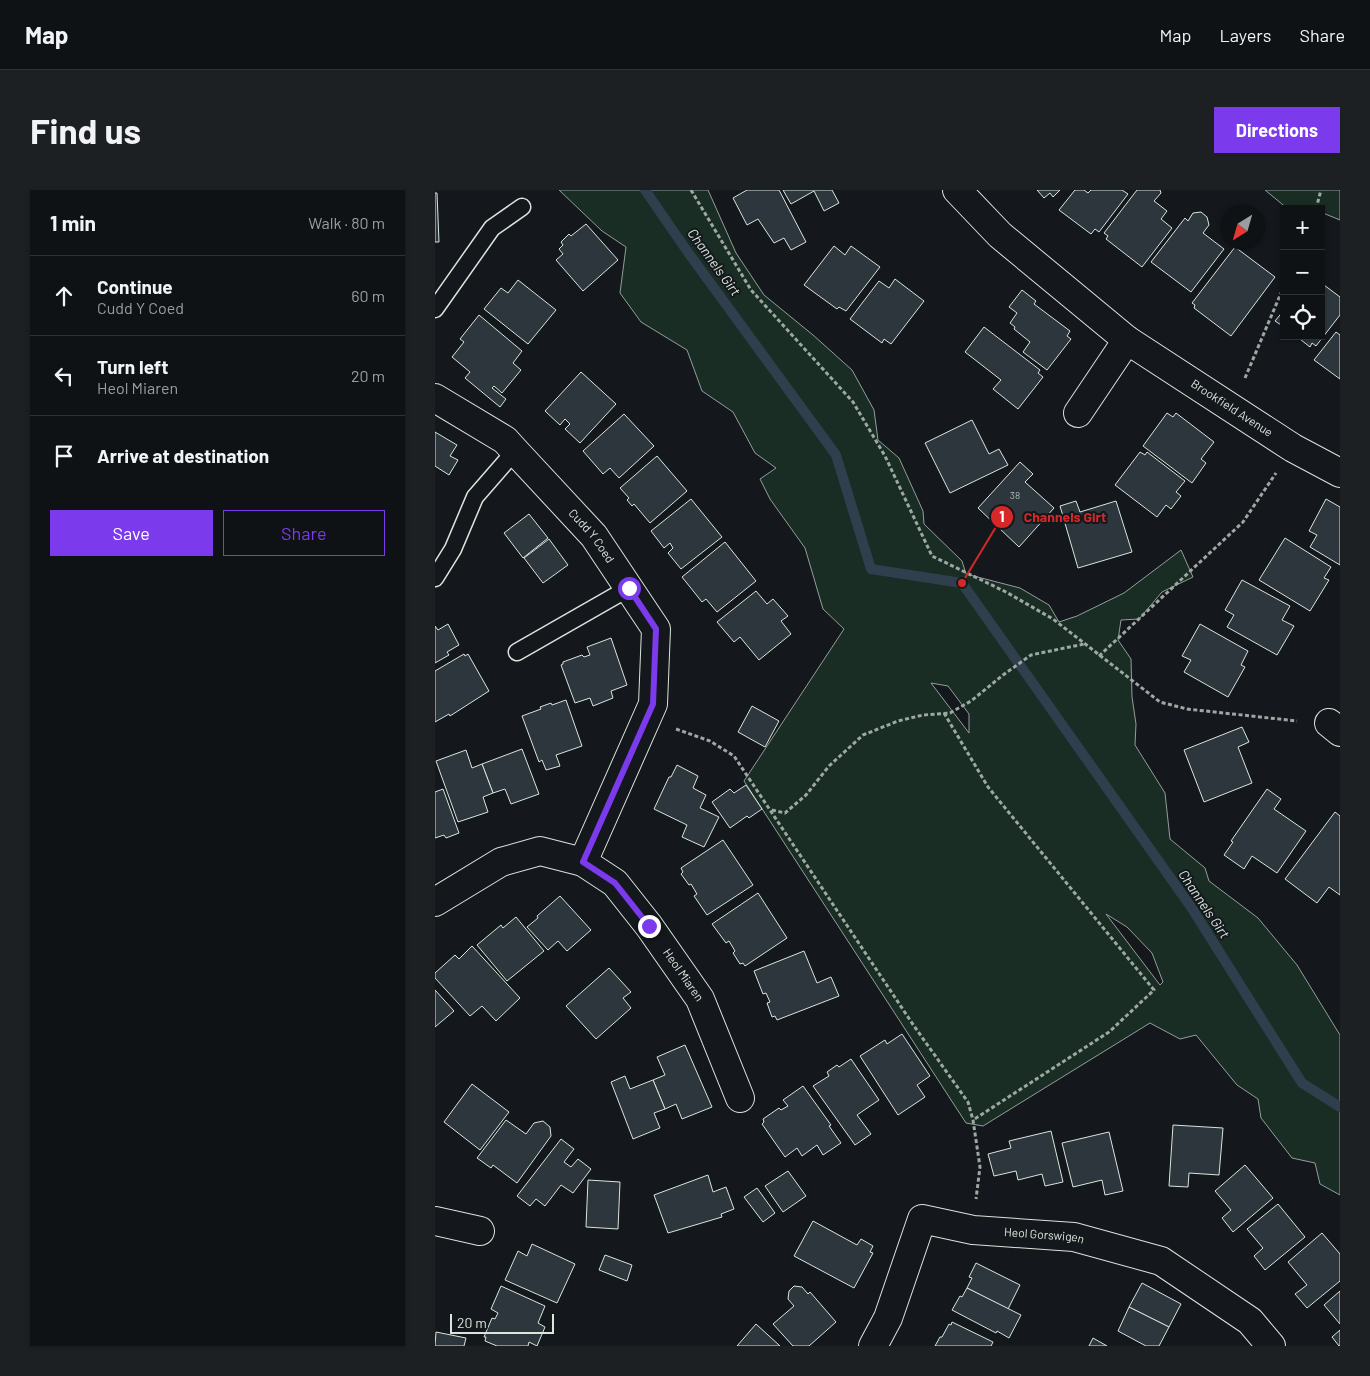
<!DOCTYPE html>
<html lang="en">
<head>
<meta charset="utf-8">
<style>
	body { margin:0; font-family:Barlow,sans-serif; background:#1d2022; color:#f1f3f6 }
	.controls { position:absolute; right:15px; top:15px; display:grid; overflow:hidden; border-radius:0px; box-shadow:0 1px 4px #0004 }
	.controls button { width:45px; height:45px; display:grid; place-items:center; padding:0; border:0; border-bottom:1px solid #2f3234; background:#0f1215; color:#f1f3f6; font:25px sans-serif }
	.compass { position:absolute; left:785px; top:15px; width:45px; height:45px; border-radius:50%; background:#0f1215; box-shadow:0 1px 4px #0004; rotate:217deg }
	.scale { position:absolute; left:15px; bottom:12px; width:104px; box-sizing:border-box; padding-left:5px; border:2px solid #d8e6dc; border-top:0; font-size:14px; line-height:18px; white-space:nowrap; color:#d8e6dc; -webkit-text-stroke:4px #14181c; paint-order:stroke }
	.stop { position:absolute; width:15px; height:15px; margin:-11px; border:4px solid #7c3aed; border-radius:50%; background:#fff }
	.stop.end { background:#7c3aed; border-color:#fff; box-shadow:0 1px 5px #0008 }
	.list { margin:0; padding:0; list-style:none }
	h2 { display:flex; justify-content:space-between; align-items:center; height:65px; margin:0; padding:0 20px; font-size:21px }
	h2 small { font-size:16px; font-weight:400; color:#9b9ea0 }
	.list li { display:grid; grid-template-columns:32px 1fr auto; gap:15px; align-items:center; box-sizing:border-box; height:80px; padding:0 20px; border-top:1px solid #2f3234 }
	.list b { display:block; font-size:19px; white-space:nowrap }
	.list p { margin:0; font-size:16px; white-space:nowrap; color:#9b9ea0 }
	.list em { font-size:16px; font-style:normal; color:#9b9ea0 }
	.actions { display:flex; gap:10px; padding:15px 20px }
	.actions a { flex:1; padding:11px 0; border:1px solid #7c3aed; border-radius:0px; text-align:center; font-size:18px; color:#7c3aed }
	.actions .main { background:#7c3aed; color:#fff }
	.icon { flex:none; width:28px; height:28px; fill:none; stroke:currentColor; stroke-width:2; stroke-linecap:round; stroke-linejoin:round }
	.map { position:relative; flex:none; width:905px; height:1156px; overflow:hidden; border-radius:0px }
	header { display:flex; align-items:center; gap:30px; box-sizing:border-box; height:70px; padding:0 25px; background:#0f1215; border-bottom:1px solid #2f3234 }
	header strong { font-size:24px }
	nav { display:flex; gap:28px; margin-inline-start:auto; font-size:18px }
	.intro { display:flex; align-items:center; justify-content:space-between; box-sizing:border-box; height:120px; padding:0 30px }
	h1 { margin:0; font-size:35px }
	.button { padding:12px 22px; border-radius:0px; background:#7c3aed; color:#fff; font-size:18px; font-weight:700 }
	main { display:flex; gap:30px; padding:0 30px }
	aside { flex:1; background:#0f1215; border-radius:0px; box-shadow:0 1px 4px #0004 }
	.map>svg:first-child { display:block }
</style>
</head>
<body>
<header>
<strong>Map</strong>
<nav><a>Map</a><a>Layers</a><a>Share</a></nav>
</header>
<div class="intro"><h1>Find us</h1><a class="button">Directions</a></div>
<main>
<aside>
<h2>1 min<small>Walk · 80 m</small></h2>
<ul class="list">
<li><svg class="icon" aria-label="ahead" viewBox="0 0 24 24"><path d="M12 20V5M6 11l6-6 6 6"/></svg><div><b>Continue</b><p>Cudd Y Coed</p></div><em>60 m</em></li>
<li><svg class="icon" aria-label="left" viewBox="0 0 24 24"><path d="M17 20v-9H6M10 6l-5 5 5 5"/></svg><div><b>Turn left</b><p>Heol Miaren</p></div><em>20 m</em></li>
<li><svg class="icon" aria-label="arrive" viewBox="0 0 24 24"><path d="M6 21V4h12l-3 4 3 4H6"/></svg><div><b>Arrive at destination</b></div></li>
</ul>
<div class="actions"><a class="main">Save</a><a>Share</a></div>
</aside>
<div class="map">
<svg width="905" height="1156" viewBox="0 0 905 1156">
	<rect width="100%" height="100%" fill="#14181c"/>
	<!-- green -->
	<g fill="#1a2d24" stroke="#939e99" fill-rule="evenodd">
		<path d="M 124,0 L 273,0 L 301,63 L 329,105 L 378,145 L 417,180 L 439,220 L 443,250 L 464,268 L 488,321 L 489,334 L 527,371 L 531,384 L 585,398 L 614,415 L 624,432 L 642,426 L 689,403 L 746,360 L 758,387 L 727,402 L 704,429 L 686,430 L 683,450 L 696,469 L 697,507 L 701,534 L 700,555 L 730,603 L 735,649 L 770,678 L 774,691 L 823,728 L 862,775 L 905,845 L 905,1005 L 885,994 L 880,973 L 857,968 L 826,928 L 823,909 L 802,895 L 761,845 L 745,849 L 715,833 L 548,936 L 531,933 L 309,591 L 409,439 L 388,419 L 370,358 L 335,309 L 325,289 L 341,278 L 320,263 L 298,222 L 267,201 L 252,160 L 206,132 L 185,103 L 191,57 L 167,41 ZM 496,493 L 513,496 L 534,524 L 534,543 ZM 671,724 L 692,737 L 717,763 L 728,792 L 725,795 Z"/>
		<polygon points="830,0 905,0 905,30 888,23 886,24 886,19 853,19"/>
	</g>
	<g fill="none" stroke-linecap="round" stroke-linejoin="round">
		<!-- stream -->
		<polyline stroke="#2f3f4d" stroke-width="10" points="210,0 252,61 401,265 436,379 527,393 756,717 867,893 905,917"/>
	</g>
	<!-- building -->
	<g fill="#2c363c" stroke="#d8e6dc">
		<polygon points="312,0 344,0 371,52 356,60 349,48 339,53 323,29 312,35 298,8"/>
		<polygon points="348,0 397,0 404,13 389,21 379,1 356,14"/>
		<polygon points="602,0 625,0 618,7 615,3 609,8"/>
		<polygon points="640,0 649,0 653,3 656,0 687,0 693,4 664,42 660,39 656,44 624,20"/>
		<polygon points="702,0 725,0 726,3 719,11 732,21 726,29 737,38 707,77 671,49 673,46 669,43"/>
		<polygon points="0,3 2,3 4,52 0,52"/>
		<polygon points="766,22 772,27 774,35 768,43 789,59 756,102 716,72 750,28 753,31 758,23"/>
		<polygon points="151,34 183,70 148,101 121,70 128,64 124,59 128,55 126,52 134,44 136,46"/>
		<polygon points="399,56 410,65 416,56 445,77 411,121 404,117 402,119 369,95"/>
		<polygon points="800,57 840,87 796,146 759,118 760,115 757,113"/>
		<polygon points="460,89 489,111 456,154 449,149 447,153 415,129 444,91 454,98"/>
		<polygon points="83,90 121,120 93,154 49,119 66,98 73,103"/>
		<polygon points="886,91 890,94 889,95 905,107 905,125 881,156 877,153 875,157 861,146 886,146"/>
		<polygon points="587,100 601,111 599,114 635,141 632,146 636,149 612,180 588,162 595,152 579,139 580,137 575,133 582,123 574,117"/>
		<polygon points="849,120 849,137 840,131"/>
		<polygon points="44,125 87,161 78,173 86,180 67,203 59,196 57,198 71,209 65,217 30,188 35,182 17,167 29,152 25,149"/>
		<polygon points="549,137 605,180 603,183 608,187 583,219 558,199 566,190 530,162"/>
		<polygon points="901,142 905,145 905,189 879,170"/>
		<polygon points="146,182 181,214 145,253 130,239 135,234 130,229 125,235 110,221"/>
		<polygon points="732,223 738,227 741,223 779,252 766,269 771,273 757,293 708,256"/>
		<polygon points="189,224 219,256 184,288 175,278 168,284 148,261"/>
		<polygon points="537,230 554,264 564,259 573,275 515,303 490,253"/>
		<polygon points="0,242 22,255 15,266 23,270 14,285 0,276"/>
		<polygon points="705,262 710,265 712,262 750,291 741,302 746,306 736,319 731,315 722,327 680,295"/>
		<polygon points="222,266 252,301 215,333 199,314 197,316 192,310 194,308 185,298"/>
		<polygon points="585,272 598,284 590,292 619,318 584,357 543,318"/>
		<polygon points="256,309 287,347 246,379 233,363 238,358 235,353 229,358 216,341"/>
		<polygon points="891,309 905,317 905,375 875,357 882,345 874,341"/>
		<polygon points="641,311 645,322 681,311 697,362 643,378 625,316"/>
		<polygon points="94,324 113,348 88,368 69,343"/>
		<polygon points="850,348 896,377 889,388 894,390 875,421 824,390"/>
		<polygon points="114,349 133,375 108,393 89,368"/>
		<polygon points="290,352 321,391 282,422 271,409 267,412 247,387"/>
		<polygon points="807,390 855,416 847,430 859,436 842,465 792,437 799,425 790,420"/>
		<polygon points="321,401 332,414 338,409 353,426 346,431 356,444 324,470 305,447 299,452 282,432"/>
		<polygon points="13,434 24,455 12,462 14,465 0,473 0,436 3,440"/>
		<polygon points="765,434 813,461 806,475 810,477 793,507 749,482 756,470 747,466"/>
		<polygon points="176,448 192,495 176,501 178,508 158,516 155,508 140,513 126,475 128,474 128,472 147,465 149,467 155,465 152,457"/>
		<polygon points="29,464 30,466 33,464 54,501 15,526 14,524 0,532 0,481"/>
		<polygon points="131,510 147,556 121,565 125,576 111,580 107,570 104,572 87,526 106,519 105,517 116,513 117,515"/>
		<polygon points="317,516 344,531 330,557 303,542"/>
		<polygon points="807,537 814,552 803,557 817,593 769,612 749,560"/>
		<polygon points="87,559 104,604 76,614 70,599 58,603 47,574"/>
		<polygon points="31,560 37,578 47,574 58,603 48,607 53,622 23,632 1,571"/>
		<polygon points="242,575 263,586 258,598 271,605 265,618 284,627 269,657 247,647 252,635 219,619 234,587 236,587"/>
		<polygon points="311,595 327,619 314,628 312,626 295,638 277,612 295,599 299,603"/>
		<polygon points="8,599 24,643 11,648 9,645 0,648 0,602"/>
		<polygon points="832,599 846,609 839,619 871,641 842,683 817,666 809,679 789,665 798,652 796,651"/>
		<polygon points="900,622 905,626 905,705 894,697 882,713 850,689"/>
		<polygon points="288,650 318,695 272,725 259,706 262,704 256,694 254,695 246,684 248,682 246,678"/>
		<polygon points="323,703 352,748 310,776 308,773 305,774 298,763 300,761 294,751 291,753 277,734"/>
		<polygon points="125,706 156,740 132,761 123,751 113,760 92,737 103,728 102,726"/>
		<polygon points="81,727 109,761 72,791 42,755 66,735 68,738"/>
		<polygon points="37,756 85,808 61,831 47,816 35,826 0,788 0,783 20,765 24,769"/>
		<polygon points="369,761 382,793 396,787 404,806 342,830 340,826 337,827 332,813 335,812 331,803 328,804 319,781"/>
		<polygon points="174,778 196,802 188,808 196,818 161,849 131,816"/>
		<polygon points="0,800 19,821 0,837"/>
		<polygon points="467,844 495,886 482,895 490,907 463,925 425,866 450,850 452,854"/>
		<polygon points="250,855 277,917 247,929 241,914 230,919 218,890 230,885 222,867"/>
		<polygon points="416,869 444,910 422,925 436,944 420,955 378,896 394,886 392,882 402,875 404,877"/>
		<polygon points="190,886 195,899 218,890 230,919 219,923 225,938 198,949 176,892"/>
		<polygon points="37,894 74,922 45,960 9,932"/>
		<polygon points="368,896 396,935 394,936 406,953 388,965 382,955 367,966 362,958 350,967 327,934 329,932 328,929 344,918 346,920 353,916 348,910"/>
		<polygon points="71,930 91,944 99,933 108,931 115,937 116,946 82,993 58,975 56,978 42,968"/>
		<polygon points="738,935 788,938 784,985 754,983 753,997 734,996"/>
		<polygon points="616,941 628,992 610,996 607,984 583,990 581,981 559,986 553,964 576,958 574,951"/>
		<polygon points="674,942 688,1001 670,1005 667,990 638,997 627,953"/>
		<polygon points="126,949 139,959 129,972 136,977 143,969 156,979 138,1003 126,995 110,1016 101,1009 95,1016 82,1006"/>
		<polygon points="810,975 838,1008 798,1042 787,1028 796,1020 780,1001"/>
		<polygon points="353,981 371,1006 348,1022 330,996"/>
		<polygon points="273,985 278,1002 291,997 299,1019 286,1024 287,1027 233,1043 219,1005"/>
		<polygon points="153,990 185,992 183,1039 151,1037"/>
		<polygon points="322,998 340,1023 328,1032 309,1007"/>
		<polygon points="843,1014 870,1047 830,1080 819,1066 828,1058 812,1039"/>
		<polygon points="378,1031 422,1055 426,1049 438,1056 435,1062 438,1063 419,1098 359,1066"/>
		<polygon points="887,1043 905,1064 905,1091 872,1118 860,1104 872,1095 853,1072"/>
		<polygon points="97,1054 140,1074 122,1113 70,1090 83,1061 92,1066"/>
		<polygon points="170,1065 197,1075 192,1091 164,1080"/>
		<polygon points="541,1073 585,1095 573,1119 532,1098 537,1088 534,1087"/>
		<polygon points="707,1093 746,1114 734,1137 694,1117"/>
		<polygon points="66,1096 110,1116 103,1133 110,1137 102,1156 94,1152 93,1156 62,1156 50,1151 51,1147 49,1147 57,1128 60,1129 63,1123 56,1119"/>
		<polygon points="359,1096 367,1097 373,1104 375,1102 401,1132 374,1156 358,1156 338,1134 359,1116 353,1109 354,1101"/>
		<polygon points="532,1098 586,1125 574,1148 562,1141 561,1143 517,1120 525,1106 527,1107"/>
		<polygon points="905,1101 905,1134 889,1115"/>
		<polygon points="694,1117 734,1137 724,1156 711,1156 683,1141"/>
		<polygon points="517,1132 558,1152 556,1156 500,1156 505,1147 507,1147 514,1134 516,1135"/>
		<polygon points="321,1134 345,1156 302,1156"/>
		<polygon points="905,1140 905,1156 904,1156 897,1147"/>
		<polygon points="1,1142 31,1148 29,1156 0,1156"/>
		<polygon points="658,1148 672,1156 654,1156"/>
	</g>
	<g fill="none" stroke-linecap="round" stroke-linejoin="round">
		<!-- service casing -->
		<g stroke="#d8e6dc" stroke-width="19">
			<g id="service">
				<polyline points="0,119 57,38 87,17"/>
				<polyline points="0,388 18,359 40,307 80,261"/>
				<polyline points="82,462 194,398"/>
			</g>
		</g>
		<!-- minor casing -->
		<g stroke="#d8e6dc" stroke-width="30">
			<g id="minor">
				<path id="s1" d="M 522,0 L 565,45 L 692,150 L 858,258 L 905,283"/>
				<path id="s2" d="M 0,208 L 70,250 L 80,261 L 159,346 L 221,439 L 218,514 L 148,672"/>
				<polyline points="643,223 692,150"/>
				<polyline points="894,533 905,542"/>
				<path id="s3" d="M 0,712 L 66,672 L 105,661 L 148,672 L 180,693 L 214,736 L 265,809 L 305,908"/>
				<polyline points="0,1031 45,1041"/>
				<path id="s4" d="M 438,1156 L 453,1128 L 487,1029 L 538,1040 L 639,1047 L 726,1071 L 815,1131 L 836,1156"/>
			</g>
		</g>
		<!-- path -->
		<g stroke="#9da8a2" stroke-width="3" stroke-dasharray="4 2.5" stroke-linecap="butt">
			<polyline points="256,0 316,100 418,212 450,266 497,366 571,402 618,429 725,512 752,519 862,531"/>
			<polyline points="881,19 886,0"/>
			<polyline points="810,188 849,96"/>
			<polyline points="664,466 808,332 841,283"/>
			<polyline points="509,523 553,597 719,800 674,842 538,930"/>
			<polyline points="241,539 275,551 299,566 479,836 533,912 538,930 545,977 541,1009"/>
			<polyline points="337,620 350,623 371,605 394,576 428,545 463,531 488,525 515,523 536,511 568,485 596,465 649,454"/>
		</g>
		<!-- service -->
		<use href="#service" stroke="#14181c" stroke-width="16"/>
		<!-- minor -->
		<use href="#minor" stroke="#14181c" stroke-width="28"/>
	</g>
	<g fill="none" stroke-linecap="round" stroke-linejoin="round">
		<!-- route -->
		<polyline stroke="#7c3aed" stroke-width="6" points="194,398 221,439 218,514 148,672 180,693 214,736"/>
	</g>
	<g text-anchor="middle" stroke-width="4" stroke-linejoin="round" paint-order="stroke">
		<!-- number labels -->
		<g font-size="10" fill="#adbab4">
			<text x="580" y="309">38</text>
		</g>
		<!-- street labels -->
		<g font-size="12" fill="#d8e6dc" stroke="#14181c">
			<text dy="4" stroke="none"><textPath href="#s1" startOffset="352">Brookfield Avenue</textPath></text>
			<text dy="4" stroke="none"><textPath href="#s2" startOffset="211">Cudd Y Coed</textPath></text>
			<text dy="4" stroke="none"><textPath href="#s3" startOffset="315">Heol Miaren</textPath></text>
			<text dy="4" stroke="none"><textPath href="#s4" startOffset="260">Heol Gorswigen</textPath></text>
		</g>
		<!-- water labels -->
		<g font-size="14" font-style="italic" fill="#d8e6dc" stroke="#14181c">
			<text transform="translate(279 72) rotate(54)" y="5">Channels Girt</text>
			<text transform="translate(769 714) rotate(56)" y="5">Channels Girt</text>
		</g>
	</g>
	<!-- callouts -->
	<path fill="none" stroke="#d62828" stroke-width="2" d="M527 393L567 327"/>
	<g fill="#d62828" stroke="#14181c" stroke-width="2">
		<circle cx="527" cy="393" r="5"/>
		<circle cx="567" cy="327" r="12"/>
	</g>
	<g font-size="15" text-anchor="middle" font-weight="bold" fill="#fff">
		<text x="567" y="332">1</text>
	</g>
	<g font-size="14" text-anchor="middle" font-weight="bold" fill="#d62828" stroke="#14181c" stroke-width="4" stroke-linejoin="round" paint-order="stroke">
		<text x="630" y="332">Channels Girt</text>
	</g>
</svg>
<div class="controls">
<button>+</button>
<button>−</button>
<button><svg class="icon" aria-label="locate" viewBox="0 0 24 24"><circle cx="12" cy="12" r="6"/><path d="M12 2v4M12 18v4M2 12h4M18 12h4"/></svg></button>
</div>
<svg class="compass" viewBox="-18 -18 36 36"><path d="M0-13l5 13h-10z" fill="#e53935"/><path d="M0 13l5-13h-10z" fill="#9b9ea0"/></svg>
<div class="scale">20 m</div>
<div class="stop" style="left:194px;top:398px"></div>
<div class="stop end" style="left:214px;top:736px"></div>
</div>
</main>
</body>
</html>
